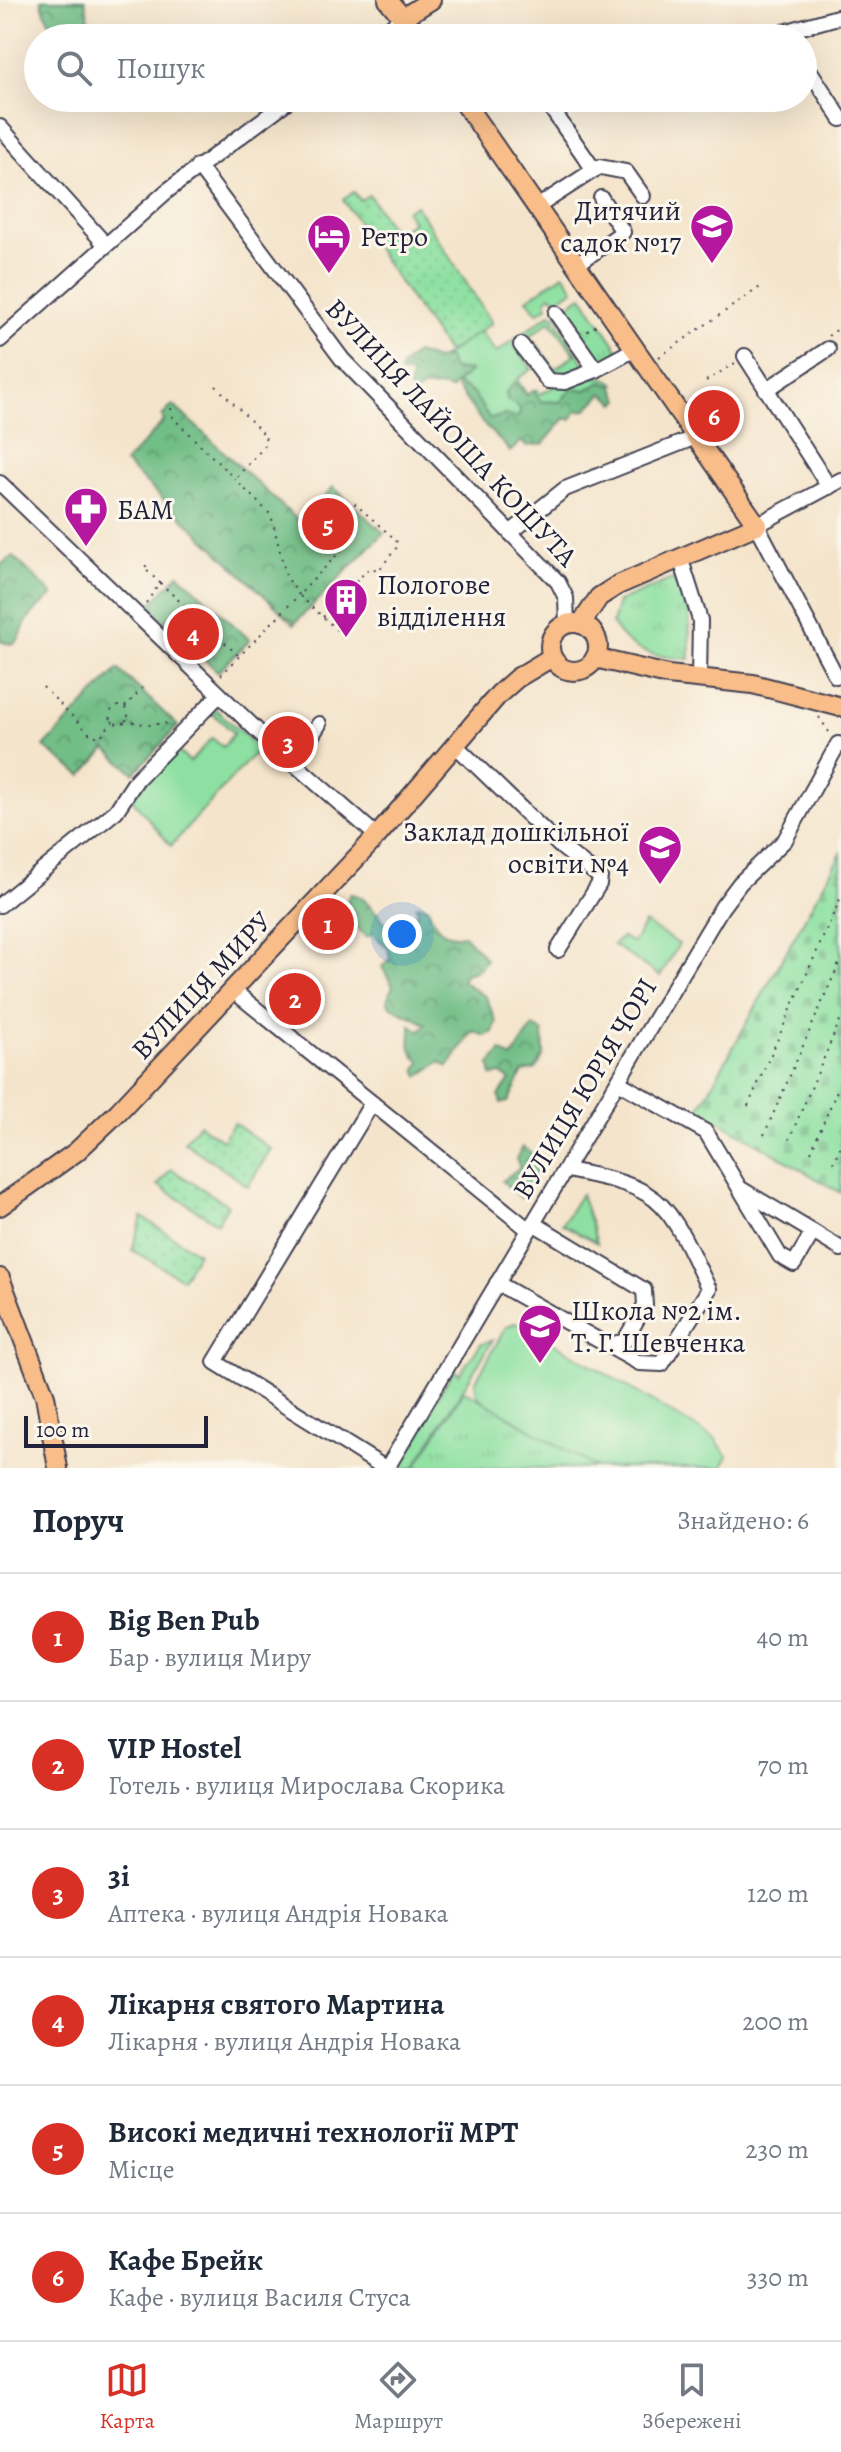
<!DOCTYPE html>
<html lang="uk">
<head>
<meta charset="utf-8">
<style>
	body { margin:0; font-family:Alegreya,serif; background:#f2f2f3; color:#1f2937 }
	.scale { position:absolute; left:24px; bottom:20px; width:184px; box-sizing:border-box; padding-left:8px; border:4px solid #22223b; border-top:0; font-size:22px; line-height:28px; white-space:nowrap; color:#22223b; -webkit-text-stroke:6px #fbf7ec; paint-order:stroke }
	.you { position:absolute; left:402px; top:934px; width:28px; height:28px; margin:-20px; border:6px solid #fff; border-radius:50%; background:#1a73e8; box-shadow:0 0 0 12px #1a73e833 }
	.badge { display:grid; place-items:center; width:52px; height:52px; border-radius:50%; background:#d93025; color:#fff; font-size:26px; font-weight:700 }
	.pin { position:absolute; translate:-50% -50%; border:4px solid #fff; box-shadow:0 2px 8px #0006 }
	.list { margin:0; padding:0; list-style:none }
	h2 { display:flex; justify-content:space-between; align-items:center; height:104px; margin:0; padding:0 32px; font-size:34px }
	h2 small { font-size:26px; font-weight:400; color:#747a83 }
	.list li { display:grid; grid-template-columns:52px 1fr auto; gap:24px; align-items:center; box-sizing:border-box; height:128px; padding:0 32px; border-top:2px solid #e0e1e3 }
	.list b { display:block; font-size:30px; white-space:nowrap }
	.list p { margin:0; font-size:26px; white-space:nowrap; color:#747a83 }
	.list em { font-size:26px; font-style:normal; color:#747a83 }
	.icon { flex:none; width:44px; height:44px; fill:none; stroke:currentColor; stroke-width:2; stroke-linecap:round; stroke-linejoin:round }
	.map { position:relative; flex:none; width:841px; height:1468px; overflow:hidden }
	.search { position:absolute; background:#fff; box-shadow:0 8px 32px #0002; left:24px; right:24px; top:24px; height:88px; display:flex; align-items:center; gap:20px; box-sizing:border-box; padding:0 28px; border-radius:44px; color:#747a83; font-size:30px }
	.sheet { height:872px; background:#fff }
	nav { display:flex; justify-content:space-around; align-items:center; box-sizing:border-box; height:112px; border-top:2px solid #e0e1e3; background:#fff; font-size:22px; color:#747a83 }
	nav a { display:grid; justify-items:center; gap:4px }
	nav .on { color:#d93025 }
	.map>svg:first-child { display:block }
</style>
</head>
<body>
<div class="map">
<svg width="841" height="1468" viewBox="0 0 841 1468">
	<defs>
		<pattern id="forest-crowns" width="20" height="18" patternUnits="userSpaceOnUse" patternTransform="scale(2)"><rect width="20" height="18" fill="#72be87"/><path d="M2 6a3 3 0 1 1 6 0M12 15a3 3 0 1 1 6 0" fill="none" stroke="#5d9a70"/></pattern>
		<pattern id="cemetery-stones" width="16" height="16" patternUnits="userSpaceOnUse" patternTransform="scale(2)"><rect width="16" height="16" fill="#8de0a1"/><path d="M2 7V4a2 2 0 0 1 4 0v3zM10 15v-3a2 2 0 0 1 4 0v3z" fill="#79c08c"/></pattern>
		<pattern id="park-tufts" width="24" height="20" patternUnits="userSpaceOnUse" patternTransform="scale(2)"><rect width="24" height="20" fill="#8de0a1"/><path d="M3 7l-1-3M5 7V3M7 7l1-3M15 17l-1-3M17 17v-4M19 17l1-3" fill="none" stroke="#79c08c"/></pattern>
		<pattern id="garden-dots" width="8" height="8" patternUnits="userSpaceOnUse" patternTransform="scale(2)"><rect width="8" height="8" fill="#8de0a1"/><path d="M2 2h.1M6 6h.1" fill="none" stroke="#79c08c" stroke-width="1.8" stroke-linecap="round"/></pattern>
	</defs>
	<rect width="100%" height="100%" fill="#fbf7ec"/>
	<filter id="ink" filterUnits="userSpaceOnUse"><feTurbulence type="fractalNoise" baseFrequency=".0125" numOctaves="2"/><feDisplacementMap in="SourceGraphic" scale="16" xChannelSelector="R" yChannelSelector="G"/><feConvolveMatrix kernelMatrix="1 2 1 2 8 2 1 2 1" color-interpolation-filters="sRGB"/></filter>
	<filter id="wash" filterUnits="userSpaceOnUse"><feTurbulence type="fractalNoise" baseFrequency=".006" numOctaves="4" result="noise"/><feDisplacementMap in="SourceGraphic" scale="32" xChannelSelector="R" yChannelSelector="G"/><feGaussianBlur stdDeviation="1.8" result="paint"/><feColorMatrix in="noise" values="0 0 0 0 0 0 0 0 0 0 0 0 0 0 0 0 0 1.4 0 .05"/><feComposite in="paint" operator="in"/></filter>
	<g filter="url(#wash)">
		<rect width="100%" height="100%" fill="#f4e4cb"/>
		<!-- grass -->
		<g fill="#8de0a1" stroke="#58816e" stroke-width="2">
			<polygon points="564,274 574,289 559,299 550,295 546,301 548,306 537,313 527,299"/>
			<path d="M 551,313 L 586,366 L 573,375 L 553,377 L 532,346 L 536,343 L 555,369 L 575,354 L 550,321 L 516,347 L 532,369 L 517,379 L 527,395 L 537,389 L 541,394 C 559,382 598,367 615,384 L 526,446 L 521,441 L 510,452 L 437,361 L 480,331 L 496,353 Z"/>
			<polygon points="214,708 259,748 171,846 131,798 176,750 190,762 212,738 223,747 234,733 210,711"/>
			<polygon points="645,923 679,944 660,976 613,945 622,937 633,943"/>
			<polygon points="581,1194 597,1243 562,1224"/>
			<polygon points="514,1323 526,1326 715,1439 728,1456 721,1468 596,1468 492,1408 477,1396 475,1382 506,1327"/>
			<polygon points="493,1340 414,1468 398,1468 398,1459 454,1370 459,1374 481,1344"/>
		</g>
		<!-- forest -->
		<g fill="url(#forest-crowns)" stroke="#4a7061" stroke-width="2">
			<path d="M 70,0 L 85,0 L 89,21 L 101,38 C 60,38 53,39 41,0 Z"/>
			<polygon points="416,353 437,360 447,357 453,369 471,371 456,383 473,393 490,419 505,415 516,418 520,414 520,408 507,400 506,392 515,382 527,395 534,390 540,401 560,402 572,388 586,390 602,382 613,386 620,400 616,403 603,393 586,410 576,411 571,420 565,418 543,444 526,446 521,441 511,451 485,426 455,385 451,390 442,387 421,388 414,395 409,388 412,374 400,373 402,366"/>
			<polygon points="173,405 331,551 354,528 324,497 333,487 384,533 294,624 125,463 164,421 162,416"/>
			<path d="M 13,556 L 53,595 C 45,602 35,609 29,618 C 19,630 23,651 0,641 L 0,565 Z"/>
			<polygon points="179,574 250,640 218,672 149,606"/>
			<polygon points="118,669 178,726 134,773 106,749 82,776 44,747"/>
			<path d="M 350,894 C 371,895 380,927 401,933 L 418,913 L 416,906 L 421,905 L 428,907 C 435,927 441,937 464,935 L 486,959 C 481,967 477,973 466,973 L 462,981 L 486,997 L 496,1022 L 493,1032 L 485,1036 L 473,1031 L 448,1067 L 440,1062 L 419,1076 L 416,1069 L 421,1062 C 405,1050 412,1042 411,1025 L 420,1031 L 426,1024 L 390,1006 L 387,1000 L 393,986 L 382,967 L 390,959 L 388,948 L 372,933 L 367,937 L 352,923 L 354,913 L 345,905 Z"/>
			<polygon points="533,1026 543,1032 544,1055 536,1069 523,1072 508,1102 501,1103 499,1096 510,1080 501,1074 492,1076 490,1065 501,1051 512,1058"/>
			<polygon points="523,1147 543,1161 521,1198 502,1181 520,1167 516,1159"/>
		</g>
		<!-- cemetery -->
		<polygon fill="url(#cemetery-stones)" stroke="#58816e" stroke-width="2" points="841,853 841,1193 699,1109"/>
		<!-- park -->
		<g fill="url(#park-tufts)" stroke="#58816e" stroke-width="2">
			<polygon points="582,296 622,355 596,370 556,313"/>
			<path d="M 672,579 L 689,601 L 690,659 C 657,657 629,654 612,623 L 618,602 Z"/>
			<polygon points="464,1390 596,1468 415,1468"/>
		</g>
		<!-- garden -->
		<g fill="url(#garden-dots)" stroke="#58816e" stroke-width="2">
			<polygon points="354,192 360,200 369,195 395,234 413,222 406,211 416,205 492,323 448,353 343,200"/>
			<polygon points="234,1123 271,1149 248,1186 184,1142 199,1124 222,1140"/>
			<polygon points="171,1169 228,1205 217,1223 158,1185"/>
			<polygon points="142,1217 198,1253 182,1279 132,1250"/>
		</g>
	</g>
	<g filter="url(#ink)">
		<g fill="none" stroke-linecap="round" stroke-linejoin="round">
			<!-- minor casing -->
			<g stroke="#423f51" stroke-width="18">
				<g id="minor">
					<polyline points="374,38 404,17"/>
					<polyline points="763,38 841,16"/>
					<polyline points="803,60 841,119"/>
					<polyline points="0,127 105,244"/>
					<polyline points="198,166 342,359 558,582 566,598 567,624"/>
					<polyline points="594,170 600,167 626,172 643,196"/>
					<polyline points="537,207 594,170 544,98"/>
					<polyline points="577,264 623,232 601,198"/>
					<polyline points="556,313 596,370 635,349"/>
					<polyline points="0,340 167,191 292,98"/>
					<polyline points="521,345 548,381 565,382 596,370"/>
					<polyline points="745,356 829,487"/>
					<polyline points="766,390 828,349"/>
					<polyline points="0,483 266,739 377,836"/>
					<polyline points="510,533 565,489 696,437"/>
					<polyline points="681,560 700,620 699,679"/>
					<polyline points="836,676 757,525 841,480"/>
					<polyline points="456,746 560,846 600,877 599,884 558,950"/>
					<polyline points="294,764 319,724"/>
					<polyline points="0,905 116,811 137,779 219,695"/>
					<polyline points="235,992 529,1230"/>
					<polyline points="618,1082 706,1132 780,1256 794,1264 813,1232 841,1249"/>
					<polyline points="372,1103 215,1362 385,1468"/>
					<polyline points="741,1189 813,1232"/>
					<polyline points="533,1223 644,1290 645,1305 624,1342 606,1345"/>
					<path d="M 497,1283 L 639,1363 L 662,1364 L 709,1289 C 693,1259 677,1211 647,1194 C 624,1180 594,1176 568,1170"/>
					<polyline points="387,1468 722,907 740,883 785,840 838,744"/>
				</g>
			</g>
			<!-- major casing -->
			<g stroke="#423f51" stroke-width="22">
				<g id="major">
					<polyline points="388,0 419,38"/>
					<polyline points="404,17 431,0"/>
					<polyline points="461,98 757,525 618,585 599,597 581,624"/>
					<circle cx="574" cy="647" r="24"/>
					<polyline points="595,658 668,675 753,684 841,707"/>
					<polyline points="0,1206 76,1152 118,1112 377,836 499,694 517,678 552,657"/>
					<polyline points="0,1278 45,1396 58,1468"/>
				</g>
			</g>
			<!-- path -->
			<g stroke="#423f51" stroke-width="2" stroke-dasharray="2 6" stroke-linecap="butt">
				<polyline points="587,331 599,324"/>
				<polyline points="828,336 841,327"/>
				<polyline points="659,357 763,285"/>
				<polyline points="706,381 735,363"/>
				<polyline points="216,386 266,436 263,448 235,479"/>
				<polyline points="171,408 173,418 271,515 286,576 299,595 221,675"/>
				<polyline points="160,583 239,656"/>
				<polyline points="146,603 160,583 144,568 149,563"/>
				<polyline points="323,617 369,568 379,570 398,546 396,540 353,502 338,514"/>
				<polyline points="337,630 299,595 349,542 342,536"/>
				<polyline points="43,687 91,735 100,737 113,721"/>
				<circle cx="119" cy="715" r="9"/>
				<polyline points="125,707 146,684"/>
				<polyline points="819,717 831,735"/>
				<polyline points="125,720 148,725 171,723"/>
				<polyline points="748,1106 841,897"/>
				<polyline points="764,1135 841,959"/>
				<polyline points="789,1140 841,1018"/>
				<polyline points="811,1152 841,1081"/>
				<polyline points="833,1163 841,1145"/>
			</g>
			<!-- minor -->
			<use href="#minor" stroke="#fff" stroke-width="14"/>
			<!-- major -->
			<use href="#major" stroke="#f8bd89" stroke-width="18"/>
		</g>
	</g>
	<!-- icons -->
	<defs>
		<g id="school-pin" transform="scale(2.3)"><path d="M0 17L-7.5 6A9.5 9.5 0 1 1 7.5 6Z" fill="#b5179e" stroke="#fbf7ec"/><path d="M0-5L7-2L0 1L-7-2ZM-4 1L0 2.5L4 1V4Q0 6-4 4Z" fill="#fff"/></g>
		<g id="hotel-pin" transform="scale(2.3)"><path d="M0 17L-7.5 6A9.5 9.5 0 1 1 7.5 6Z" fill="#b5179e" stroke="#fbf7ec"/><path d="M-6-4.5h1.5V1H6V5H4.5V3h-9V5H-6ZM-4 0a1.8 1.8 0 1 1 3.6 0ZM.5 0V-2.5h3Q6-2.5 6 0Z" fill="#fff"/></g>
		<g id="pharmacy-pin" transform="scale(2.3)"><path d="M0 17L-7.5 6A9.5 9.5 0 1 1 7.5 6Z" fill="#b5179e" stroke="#fbf7ec"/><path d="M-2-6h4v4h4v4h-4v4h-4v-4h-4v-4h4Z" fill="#fff"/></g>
		<g id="building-pin" transform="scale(2.3)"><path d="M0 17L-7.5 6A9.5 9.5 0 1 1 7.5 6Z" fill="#b5179e" stroke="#fbf7ec"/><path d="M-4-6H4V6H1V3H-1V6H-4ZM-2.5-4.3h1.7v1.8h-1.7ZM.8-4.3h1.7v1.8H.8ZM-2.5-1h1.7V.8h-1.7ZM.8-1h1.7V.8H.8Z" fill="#fff"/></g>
	</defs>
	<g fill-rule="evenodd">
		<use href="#school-pin" x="712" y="226"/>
		<use href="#hotel-pin" x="329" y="236"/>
		<use href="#pharmacy-pin" x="86" y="509"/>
		<use href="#building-pin" x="346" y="600"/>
		<use href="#school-pin" x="660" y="847"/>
		<use href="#school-pin" x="540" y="1326"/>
	</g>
	<g text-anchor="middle" stroke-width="6" stroke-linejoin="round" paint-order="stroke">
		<!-- poi labels -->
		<g font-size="28" fill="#22223b" stroke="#fbf7ec" text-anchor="start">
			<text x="681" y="220" text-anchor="end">Дитячий<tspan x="681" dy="32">садок №17</tspan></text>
			<text x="360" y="246">Ретро</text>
			<text x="117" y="519">БАМ</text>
			<text x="377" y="594">Пологове<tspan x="377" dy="32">відділення</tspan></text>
			<text x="629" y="841" text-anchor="end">Заклад дошкільної<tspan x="629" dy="32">освіти №4</tspan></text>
			<text x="571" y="1320">Школа №2 ім.<tspan x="571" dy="32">Т. Г. Шевченка</tspan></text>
		</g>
		<!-- street labels -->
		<g font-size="28" fill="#22223b" stroke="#fbf7ec">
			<text transform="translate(452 432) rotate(47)" y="10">ВУЛИЦЯ ЛАЙОША КОШУТА</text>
			<text transform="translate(201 985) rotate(-47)" y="10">ВУЛИЦЯ МИРУ</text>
			<text transform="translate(584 1088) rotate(-59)" y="10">ВУЛИЦЯ ЮРІЯ ЧОРІ</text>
		</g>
	</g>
</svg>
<div class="scale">100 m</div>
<div class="you"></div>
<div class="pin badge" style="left:328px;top:924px">1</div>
<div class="pin badge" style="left:295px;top:999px">2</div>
<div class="pin badge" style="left:288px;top:742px">3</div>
<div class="pin badge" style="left:193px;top:634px">4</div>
<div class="pin badge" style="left:328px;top:524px">5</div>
<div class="pin badge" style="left:714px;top:416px">6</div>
<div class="search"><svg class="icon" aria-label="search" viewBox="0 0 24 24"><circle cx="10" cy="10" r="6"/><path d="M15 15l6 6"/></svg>Пошук</div>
</div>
<section class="sheet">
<h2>Поруч<small>Знайдено: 6</small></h2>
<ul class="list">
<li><span class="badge">1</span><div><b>Big Ben Pub</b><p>Бар · вулиця Миру</p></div><em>40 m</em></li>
<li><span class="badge">2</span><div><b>VIP Hostel</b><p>Готель · вулиця Мирослава Скорика</p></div><em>70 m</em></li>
<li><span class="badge">3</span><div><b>3і</b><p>Аптека · вулиця Андрія Новака</p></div><em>120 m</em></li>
<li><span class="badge">4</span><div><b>Лікарня святого Мартина</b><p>Лікарня · вулиця Андрія Новака</p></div><em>200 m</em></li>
<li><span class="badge">5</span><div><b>Високі медичні технології МРТ</b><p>Місце</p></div><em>230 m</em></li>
<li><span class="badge">6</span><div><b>Кафе Брейк</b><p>Кафе · вулиця Василя Стуса</p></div><em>330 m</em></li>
</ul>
</section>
<nav>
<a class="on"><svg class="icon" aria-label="map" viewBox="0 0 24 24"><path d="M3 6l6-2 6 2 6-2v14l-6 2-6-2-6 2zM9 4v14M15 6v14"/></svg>Карта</a>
<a><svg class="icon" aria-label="directions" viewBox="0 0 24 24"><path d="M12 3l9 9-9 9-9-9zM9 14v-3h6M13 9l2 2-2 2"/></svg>Маршрут</a>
<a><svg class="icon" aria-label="saved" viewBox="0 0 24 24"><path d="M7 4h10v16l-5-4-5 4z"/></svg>Збережені</a>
</nav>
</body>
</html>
